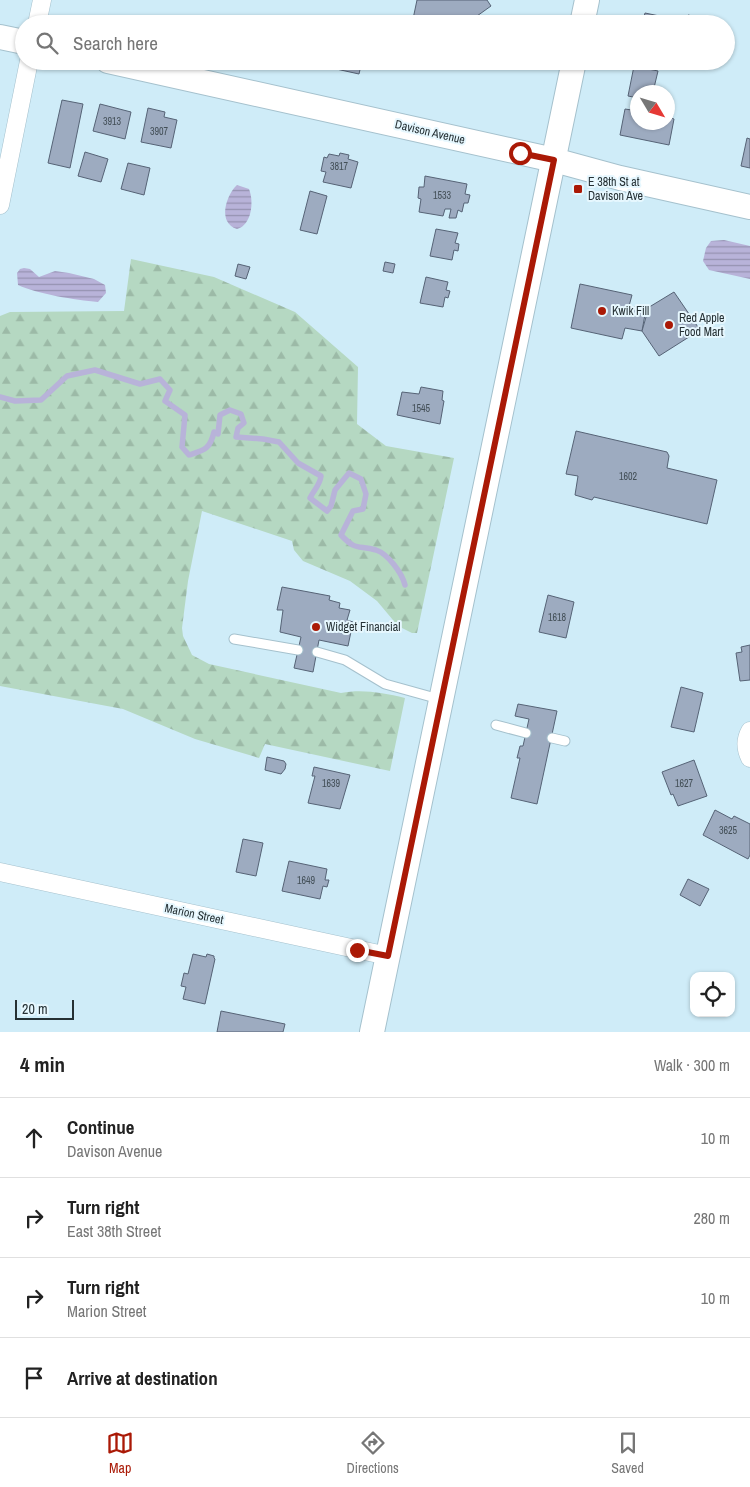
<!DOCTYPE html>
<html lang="en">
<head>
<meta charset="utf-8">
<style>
	body { margin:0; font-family:"Archivo Narrow",sans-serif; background:#f6f6f6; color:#222 }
	.controls { position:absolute; right:15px; bottom:15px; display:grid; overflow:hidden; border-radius:10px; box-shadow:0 1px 4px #0004 }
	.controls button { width:45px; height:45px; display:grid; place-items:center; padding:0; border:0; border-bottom:1px solid #e0e0e0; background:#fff; color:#222; font:25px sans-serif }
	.compass { position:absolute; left:630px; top:85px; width:45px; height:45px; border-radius:50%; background:#fff; box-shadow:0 1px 4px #0004; rotate:128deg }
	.scale { position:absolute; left:15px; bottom:12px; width:59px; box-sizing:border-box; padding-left:5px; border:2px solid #253034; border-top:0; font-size:14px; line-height:18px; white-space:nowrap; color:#253034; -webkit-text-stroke:4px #e6f7fe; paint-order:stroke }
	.stop { position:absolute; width:15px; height:15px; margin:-11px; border:4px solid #aa1906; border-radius:50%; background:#fff }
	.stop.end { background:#aa1906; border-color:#fff; box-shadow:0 1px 5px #0008 }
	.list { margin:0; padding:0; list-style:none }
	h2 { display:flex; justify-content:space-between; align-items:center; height:65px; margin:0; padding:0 20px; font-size:21px }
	h2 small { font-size:16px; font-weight:400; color:#767676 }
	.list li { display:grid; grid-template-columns:32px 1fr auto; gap:15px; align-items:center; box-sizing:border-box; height:80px; padding:0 20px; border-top:1px solid #e0e0e0 }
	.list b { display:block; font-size:19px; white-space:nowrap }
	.list p { margin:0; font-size:16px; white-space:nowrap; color:#767676 }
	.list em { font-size:16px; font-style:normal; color:#767676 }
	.icon { flex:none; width:28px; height:28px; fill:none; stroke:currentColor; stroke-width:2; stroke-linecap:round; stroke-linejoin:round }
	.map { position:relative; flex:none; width:750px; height:1032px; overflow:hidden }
	.search { position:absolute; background:#fff; box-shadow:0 1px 4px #0004; left:15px; right:15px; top:15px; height:55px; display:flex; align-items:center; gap:12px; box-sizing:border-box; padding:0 18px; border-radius:28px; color:#767676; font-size:19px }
	.sheet { height:385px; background:#fff }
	nav { display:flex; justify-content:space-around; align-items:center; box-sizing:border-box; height:70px; border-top:1px solid #e0e0e0; background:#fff; font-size:14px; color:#767676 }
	nav a { display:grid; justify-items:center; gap:2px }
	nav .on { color:#aa1906 }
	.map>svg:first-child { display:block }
</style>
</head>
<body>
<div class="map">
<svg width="750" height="1032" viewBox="0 0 750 1032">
	<defs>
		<pattern id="forest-firs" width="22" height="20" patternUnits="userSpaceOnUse" patternTransform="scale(1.25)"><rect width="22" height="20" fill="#b5d8c2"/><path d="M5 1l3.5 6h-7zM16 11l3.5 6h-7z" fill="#9cbaa7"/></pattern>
		<pattern id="water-rules" width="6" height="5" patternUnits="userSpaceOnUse" patternTransform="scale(1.25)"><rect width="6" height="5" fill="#b8b3d9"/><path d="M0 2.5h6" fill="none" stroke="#9592b1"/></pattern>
	</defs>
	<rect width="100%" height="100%" fill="#cfecf8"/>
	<!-- forest -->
	<path fill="url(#forest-firs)" d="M 131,259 L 214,277 L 295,312 L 358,367 L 357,424 L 386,446 L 454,458 L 417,633 L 412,633 L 398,626 L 377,601 L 350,581 L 303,561 L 294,550 L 292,541 L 202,511 L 188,581 L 182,628 L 183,636 L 192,655 L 209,664 L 341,693 C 363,689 383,693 405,698 L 390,771 L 265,744 L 259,758 L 195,739 L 123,709 L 0,686 L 0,316 L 10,312 L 124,311 Z"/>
	<!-- water -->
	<g fill="url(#water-rules)">
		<path d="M 237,185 L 249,189 C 254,201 252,225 237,229 C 217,223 226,195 237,185 Z"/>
		<polygon points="724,240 750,246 750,279 709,270 703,261 706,248 711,241"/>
		<path d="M 24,268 L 30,269 L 39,277 L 55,271 L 69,273 L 94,279 L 105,285 L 106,293 L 98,302 C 75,300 38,294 18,285 L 17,273 L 20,269 Z"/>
	</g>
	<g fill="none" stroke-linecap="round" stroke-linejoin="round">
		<!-- stream -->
		<path stroke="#b8b3d9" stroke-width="5.5" d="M 0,397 L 15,401 L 41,400 L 67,376 L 95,370 L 140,384 L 160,379 L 170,390 L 165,401 L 185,415 L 182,447 L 189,455 C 205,450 210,449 214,432 L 218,434 L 220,415 L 230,410 L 241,414 L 244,423 L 238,428 L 236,437 L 263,439 L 279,442 L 298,463 L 321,476 C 320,485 314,490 310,498 L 327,511 L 331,506 L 335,490 L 349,473 L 361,479 L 366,494 L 363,509 L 353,511 L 341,535 C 356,551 357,545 376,550 C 388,554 402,573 405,585"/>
	</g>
	<!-- building -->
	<g fill="#9dabc0" stroke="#566376">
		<polygon points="417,0 487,0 491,6 477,16 475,24 436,24 413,19"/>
		<polygon points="645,13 669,18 668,24 642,24"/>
		<polygon points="688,15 709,20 708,24 686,24"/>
		<polygon points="319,61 362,61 359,74 318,65"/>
		<polygon points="634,66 658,71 653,92 638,92 638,98 628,96"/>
		<polygon points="62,100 83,104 70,168 48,163"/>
		<polygon points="100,104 131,112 125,139 93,131"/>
		<polygon points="148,108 165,112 164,117 177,120 171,148 141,142"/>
		<polygon points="625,109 638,111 638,122 668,122 668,113 673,114 671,118 674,119 669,145 620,135"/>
		<polygon points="747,138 750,139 750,168 741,166"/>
		<polygon points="85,152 108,159 101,182 78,176"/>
		<polygon points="340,153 349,155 348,159 358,162 351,188 323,182 326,172 321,171 324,157 327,158 329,154 339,156"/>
		<polygon points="128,163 150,168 144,195 121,189"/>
		<polygon points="425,176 467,184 465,194 470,195 468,203 464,203 462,212 458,210 456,218 449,218 451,209 445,209 443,216 419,212 421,199 418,198 419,187 424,187"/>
		<polygon points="310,191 327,196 317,234 300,230"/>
		<polygon points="436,229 458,233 455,243 459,244 458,251 454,250 452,260 430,256"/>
		<polygon points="385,262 395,264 393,273 383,271"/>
		<polygon points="238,264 250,267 246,279 235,276"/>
		<polygon points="426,277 448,282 446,290 450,291 448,298 445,297 443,307 420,303"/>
		<polygon points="580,284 632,295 629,306 646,309 642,331 625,328 622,339 571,328"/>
		<polygon points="674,292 700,330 659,356 642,331 648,310 646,309"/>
		<polygon points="421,387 443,391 442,400 444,401 440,424 397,415 402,392 419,394"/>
		<polygon points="576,431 667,452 669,456 667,468 717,480 707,524 594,497 592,500 575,495 578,476 566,474"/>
		<polygon points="282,587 330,596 329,600 340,603 339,608 350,610 347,620 353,622 348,646 319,640 313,672 294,668 301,637 280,632 283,610 277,610"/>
		<polygon points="548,595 574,602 566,638 539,632"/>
		<polygon points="750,645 750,680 740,681 736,653 742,652 741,647"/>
		<polygon points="681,687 703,693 694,732 671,727"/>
		<polygon points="518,704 557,711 537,804 511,798 520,758 517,758 520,746 523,746 529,719 515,716"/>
		<polygon points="267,757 284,761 286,764 285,769 281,774 265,770"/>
		<polygon points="694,760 707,796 678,806 673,794 671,795 662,772"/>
		<polygon points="314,767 350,775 340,809 308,803 315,776 312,776"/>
		<polygon points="715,810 732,819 734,816 750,824 750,855 748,859 703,835"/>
		<polygon points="243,839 263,843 256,876 236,872"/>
		<polygon points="289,861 327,869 325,880 329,880 327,887 323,886 320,899 282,891"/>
		<polygon points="688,879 709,889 700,906 680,895"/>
		<polygon points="193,954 206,957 207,954 214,956 214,958 215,959 205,1004 183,999 186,987 181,986 184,973 188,974"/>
		<polygon points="221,1011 285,1024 283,1032 217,1032"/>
	</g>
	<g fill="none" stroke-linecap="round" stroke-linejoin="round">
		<!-- lane casing -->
		<g stroke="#a5c1cd" stroke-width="11">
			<g id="lane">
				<polyline points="234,639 298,650"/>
				<polyline points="317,652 345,660 385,684 439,699"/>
				<polyline points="496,725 526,733"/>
				<polyline points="552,738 565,741"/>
			</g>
		</g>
		<!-- street casing -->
		<g stroke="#a5c1cd" stroke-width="19">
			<g id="street">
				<polyline points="37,24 42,0"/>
				<polyline points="0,205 29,61"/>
				<path d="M 750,731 C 745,740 745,748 750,758"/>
				<polyline points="0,872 388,956"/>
			</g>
		</g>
		<!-- secondary casing -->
		<g stroke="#a5c1cd" stroke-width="26">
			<g id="secondary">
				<polyline points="582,24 587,0"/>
				<polyline points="0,37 24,42"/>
				<polyline points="108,61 554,160 620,178 750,207"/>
				<polyline points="372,1032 574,61"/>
			</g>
		</g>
		<!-- lane -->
		<use href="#lane" stroke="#fff" stroke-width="9"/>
		<!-- street -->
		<use href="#street" stroke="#fff" stroke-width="18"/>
		<!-- secondary -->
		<use href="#secondary" stroke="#fff" stroke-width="24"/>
	</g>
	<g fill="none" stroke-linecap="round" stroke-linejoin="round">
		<!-- route -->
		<polyline stroke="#aa1906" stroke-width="6" points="357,950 388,956 554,160 520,153"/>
	</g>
	<!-- markers -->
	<g fill="#aa1906" stroke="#e6f7fe" stroke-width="2">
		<rect x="573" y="184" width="10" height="10" rx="2.5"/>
		<circle cx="602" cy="311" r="5"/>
		<circle cx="669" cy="325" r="5"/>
		<circle cx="316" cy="627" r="5"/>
	</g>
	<g text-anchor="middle" stroke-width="4" stroke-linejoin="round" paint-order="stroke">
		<!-- number labels -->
		<g font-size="10" fill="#434f57">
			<text x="112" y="125">3913</text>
			<text x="159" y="135">3907</text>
			<text x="339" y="170">3817</text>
			<text x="442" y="199">1533</text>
			<text x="421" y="412">1545</text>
			<text x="628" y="480">1602</text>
			<text x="557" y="621">1618</text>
			<text x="331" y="787">1639</text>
			<text x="684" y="787">1627</text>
			<text x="728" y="834">3625</text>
			<text x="306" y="884">1649</text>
		</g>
		<!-- street labels -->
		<g font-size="12" fill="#253034" stroke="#e6f7fe">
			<text transform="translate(430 132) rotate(13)" y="4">Davison Avenue</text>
			<text transform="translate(194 914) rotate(12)" y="4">Marion Street</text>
		</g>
		<!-- poi labels -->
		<g font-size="12" fill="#253034" stroke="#e6f7fe" text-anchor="start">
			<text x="588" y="186">E 38th St at<tspan x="588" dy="14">Davison Ave</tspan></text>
			<text x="612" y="315">Kwik Fill</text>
			<text x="679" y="322">Red Apple<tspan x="679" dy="14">Food Mart</tspan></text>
			<text x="326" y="631">Widget Financial</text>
		</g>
	</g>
</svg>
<div class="controls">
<button><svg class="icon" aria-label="locate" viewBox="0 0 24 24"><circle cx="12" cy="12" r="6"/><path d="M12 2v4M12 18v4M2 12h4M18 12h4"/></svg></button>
</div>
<svg class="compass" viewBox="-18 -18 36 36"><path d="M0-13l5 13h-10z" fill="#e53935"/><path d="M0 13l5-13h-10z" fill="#767676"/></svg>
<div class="scale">20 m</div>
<div class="stop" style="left:520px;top:153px"></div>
<div class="stop end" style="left:357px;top:950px"></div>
<div class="search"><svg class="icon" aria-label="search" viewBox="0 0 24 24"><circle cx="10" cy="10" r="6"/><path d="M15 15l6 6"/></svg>Search here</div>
</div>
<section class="sheet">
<h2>4 min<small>Walk · 300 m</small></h2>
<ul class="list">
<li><svg class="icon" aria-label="ahead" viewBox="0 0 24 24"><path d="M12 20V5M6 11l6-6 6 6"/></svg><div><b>Continue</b><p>Davison Avenue</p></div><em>10 m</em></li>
<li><svg class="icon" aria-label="right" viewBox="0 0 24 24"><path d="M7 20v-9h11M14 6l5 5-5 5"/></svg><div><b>Turn right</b><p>East 38th Street</p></div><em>280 m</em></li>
<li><svg class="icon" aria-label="right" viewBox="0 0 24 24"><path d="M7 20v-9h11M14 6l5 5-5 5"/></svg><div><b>Turn right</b><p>Marion Street</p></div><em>10 m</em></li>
<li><svg class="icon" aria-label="arrive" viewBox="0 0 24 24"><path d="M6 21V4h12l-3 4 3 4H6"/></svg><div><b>Arrive at destination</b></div></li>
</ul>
</section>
<nav>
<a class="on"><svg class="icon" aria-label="map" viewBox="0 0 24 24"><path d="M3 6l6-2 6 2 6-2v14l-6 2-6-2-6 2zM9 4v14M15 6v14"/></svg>Map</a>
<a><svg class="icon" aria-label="directions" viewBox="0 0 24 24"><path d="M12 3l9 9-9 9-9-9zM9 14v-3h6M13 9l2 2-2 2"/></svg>Directions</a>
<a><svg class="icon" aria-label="saved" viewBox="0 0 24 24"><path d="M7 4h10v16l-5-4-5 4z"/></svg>Saved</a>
</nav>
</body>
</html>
